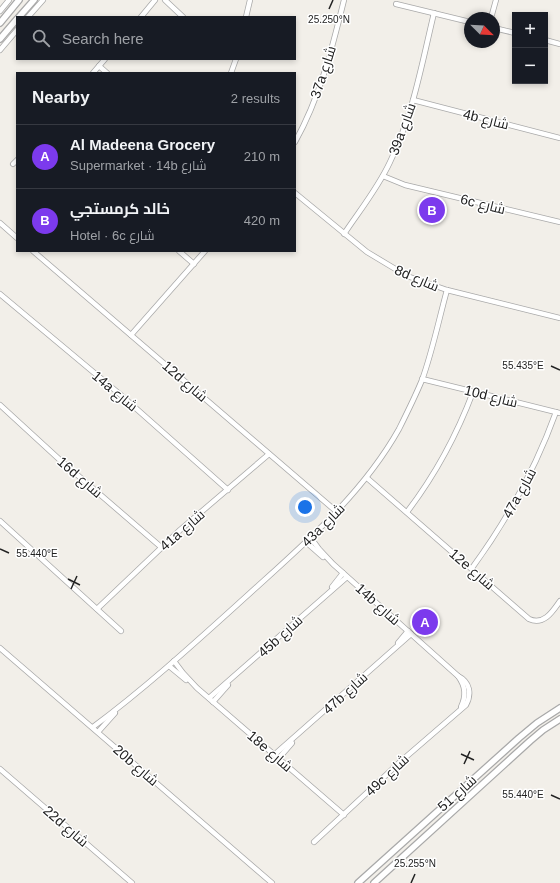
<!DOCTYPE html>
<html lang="en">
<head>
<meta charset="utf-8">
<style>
	body { margin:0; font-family:Arial,Cairo,sans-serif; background:#242831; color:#f1f3f6 }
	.controls { position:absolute; right:12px; top:12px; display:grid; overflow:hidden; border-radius:0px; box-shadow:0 2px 6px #0003 }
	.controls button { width:36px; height:36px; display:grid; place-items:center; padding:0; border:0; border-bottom:1px solid #363941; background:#171b24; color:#f1f3f6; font:20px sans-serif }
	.compass { position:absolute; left:464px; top:12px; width:36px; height:36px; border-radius:50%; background:#171b24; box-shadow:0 2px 6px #0003; rotate:114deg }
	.you { position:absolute; left:305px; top:507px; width:14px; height:14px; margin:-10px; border:3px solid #fff; border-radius:50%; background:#1a73e8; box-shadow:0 0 0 6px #1a73e833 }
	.badge { display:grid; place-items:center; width:26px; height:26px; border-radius:50%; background:#7c3aed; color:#fff; font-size:13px; font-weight:700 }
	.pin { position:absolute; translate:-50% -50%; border:2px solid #fff; box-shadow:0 1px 4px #0006 }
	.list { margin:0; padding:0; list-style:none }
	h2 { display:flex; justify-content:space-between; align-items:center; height:52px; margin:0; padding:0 16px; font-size:17px }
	h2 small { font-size:13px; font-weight:400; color:#9ea1a6 }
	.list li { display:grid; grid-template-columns:26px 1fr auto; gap:12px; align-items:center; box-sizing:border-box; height:64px; padding:0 16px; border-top:1px solid #363941 }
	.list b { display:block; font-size:15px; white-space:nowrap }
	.list p { margin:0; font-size:13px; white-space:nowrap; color:#9ea1a6 }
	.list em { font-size:13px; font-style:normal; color:#9ea1a6 }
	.icon { flex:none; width:22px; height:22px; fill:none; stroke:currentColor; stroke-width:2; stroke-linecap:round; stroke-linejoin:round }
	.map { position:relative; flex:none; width:560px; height:883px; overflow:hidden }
	.search { position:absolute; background:#171b24; box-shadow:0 2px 6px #0003; left:16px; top:16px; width:280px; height:44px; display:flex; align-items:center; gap:10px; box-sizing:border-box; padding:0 14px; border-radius:0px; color:#9ea1a6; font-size:15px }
	.panel { position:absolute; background:#171b24; box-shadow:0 2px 6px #0003; left:16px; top:72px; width:280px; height:180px; border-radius:0px }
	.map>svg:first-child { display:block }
</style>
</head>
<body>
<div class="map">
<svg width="560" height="883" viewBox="0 0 560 883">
	<rect width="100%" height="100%" fill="#f2efe9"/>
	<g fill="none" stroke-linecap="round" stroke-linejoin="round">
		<!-- minor casing -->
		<g stroke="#a9a9a9" stroke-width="6">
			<g id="minor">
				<polyline points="165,0 183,17"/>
				<polyline points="396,4 470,22"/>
				<polyline points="0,11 9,0"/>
				<polyline points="28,17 43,0"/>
				<polyline points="141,17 155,0"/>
				<polyline points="246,17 250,0"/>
				<polyline points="491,18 496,0"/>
				<polyline points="494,28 515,33"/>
				<polyline points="545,40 560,44"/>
				<polyline points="0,50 17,30"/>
				<polyline points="99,66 107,73"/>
				<polyline points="93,73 105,59"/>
				<polyline points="231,73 236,59"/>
				<polyline points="413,100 560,138"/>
				<path d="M 295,142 C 320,97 332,49 344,0"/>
				<polyline points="13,164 17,160"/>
				<polyline points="383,176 405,185 560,222"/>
				<polyline points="295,193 367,252 407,276 447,290 560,318"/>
				<polyline points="0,223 17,238"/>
				<path d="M 344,234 C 360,210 378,188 390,162 C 413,115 422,63 434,13"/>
				<polyline points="33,251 337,512"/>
				<polyline points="179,251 194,264"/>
				<polyline points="0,294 122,396 228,490"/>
				<polyline points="131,335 205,251"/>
				<polyline points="422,379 560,413"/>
				<polyline points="0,405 60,460 161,547"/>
				<path d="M 367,478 L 529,619 C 544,626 553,611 560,601"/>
				<path d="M 407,512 C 436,474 456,437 473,392"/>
				<polyline points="0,521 121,631"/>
				<path d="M 311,538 L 319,549 L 333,564 L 458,676 C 466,687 466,696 461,707"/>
				<polyline points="306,542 323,557"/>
				<path d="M 472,568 C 508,519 535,470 556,412"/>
				<polyline points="332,587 343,573"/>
				<polyline points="97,609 180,530 269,454"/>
				<polyline points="398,643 408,631"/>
				<polyline points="0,648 272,883"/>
				<polyline points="174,661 183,673 197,688 344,815"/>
				<polyline points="169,666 186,680"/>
				<polyline points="209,698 347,577"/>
				<polyline points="213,702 228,685"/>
				<path d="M 93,727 C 148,686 198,640 249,594 C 304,544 362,495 399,429 C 407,413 415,397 422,380 C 432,353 439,319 447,290"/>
				<polyline points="98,732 115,713"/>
				<polyline points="274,755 411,634"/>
				<polyline points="279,758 292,743"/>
				<polyline points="0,769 132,883"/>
				<path d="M 314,842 L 400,762 L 466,705 C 472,694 470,682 458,676"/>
			</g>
		</g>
		<!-- tertiary casing -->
		<g stroke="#a9a9a9" stroke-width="8">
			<g id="tertiary">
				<polyline points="19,17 34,0"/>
				<polyline points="0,23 19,0"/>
				<polyline points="0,39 17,19"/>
				<polyline points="358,883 519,738 537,723 560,708"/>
				<polyline points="374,883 530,741 543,730 560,719"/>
			</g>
		</g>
		<!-- minor -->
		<use href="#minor" stroke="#fff" stroke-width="4.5"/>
		<!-- tertiary -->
		<use href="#tertiary" stroke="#fff" stroke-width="5.5"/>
	</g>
	<!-- ticks -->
	<path fill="none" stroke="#222" stroke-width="1.5" d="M 329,9 L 333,0M 551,366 L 560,370M 0,549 L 9,553M 68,579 L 80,585M 71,589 L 77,576M 461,754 L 474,760M 464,764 L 470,751M 551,795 L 560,799M 411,883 L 415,874"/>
	<g text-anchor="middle" stroke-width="3" stroke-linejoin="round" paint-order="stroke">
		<!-- street labels -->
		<g font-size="14" fill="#222" stroke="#fff">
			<text transform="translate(323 72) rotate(-72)" y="5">37a شارع</text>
			<text transform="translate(486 119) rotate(14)" y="5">4b شارع</text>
			<text transform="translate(402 129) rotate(-70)" y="5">39a شارع</text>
			<text transform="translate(483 204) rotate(14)" y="5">6c شارع</text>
			<text transform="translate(417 278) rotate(23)" y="5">8d شارع</text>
			<text transform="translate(185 381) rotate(41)" y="5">12d شارع</text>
			<text transform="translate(115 391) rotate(40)" y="5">14a شارع</text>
			<text transform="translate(491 396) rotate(14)" y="5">10d شارع</text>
			<text transform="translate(80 477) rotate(41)" y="5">16d شارع</text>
			<text transform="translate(519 493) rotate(-61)" y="5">47a شارع</text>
			<text transform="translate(323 525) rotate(-45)" y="5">43a شارع</text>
			<text transform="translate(182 530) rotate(-41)" y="5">41a شارع</text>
			<text transform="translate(472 569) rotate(41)" y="5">12e شارع</text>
			<text transform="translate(378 604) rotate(42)" y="5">14b شارع</text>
			<text transform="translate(280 636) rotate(-42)" y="5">45b شارع</text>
			<text transform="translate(345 693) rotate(-42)" y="5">47b شارع</text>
			<text transform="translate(270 751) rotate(41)" y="5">18e شارع</text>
			<text transform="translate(136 765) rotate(41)" y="5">20b شارع</text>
			<text transform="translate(387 775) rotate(-43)" y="5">49c شارع</text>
			<text transform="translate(457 793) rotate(-42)" y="5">شارع 51</text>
			<text transform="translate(66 826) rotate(41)" y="5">22d شارع</text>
		</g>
	</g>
	<g font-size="10" text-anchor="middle" fill="#222" stroke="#fff" stroke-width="3" stroke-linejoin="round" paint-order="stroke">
		<text x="329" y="23">25.250°N</text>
		<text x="523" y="369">55.435°E</text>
		<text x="37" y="557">55.440°E</text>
		<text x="523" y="798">55.440°E</text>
		<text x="415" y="867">25.255°N</text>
	</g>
</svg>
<div class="controls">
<button>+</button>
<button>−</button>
</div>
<svg class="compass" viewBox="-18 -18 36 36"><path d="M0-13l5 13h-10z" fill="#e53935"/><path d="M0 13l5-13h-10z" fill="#9ea1a6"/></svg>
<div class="you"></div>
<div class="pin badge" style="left:425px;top:622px">A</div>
<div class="pin badge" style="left:432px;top:210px">B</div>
<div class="search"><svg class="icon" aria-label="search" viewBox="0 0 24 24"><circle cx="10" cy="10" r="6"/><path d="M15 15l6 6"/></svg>Search here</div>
<section class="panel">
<h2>Nearby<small>2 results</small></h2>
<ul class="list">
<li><span class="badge">A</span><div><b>Al Madeena Grocery</b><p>Supermarket · 14b شارع</p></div><em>210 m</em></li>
<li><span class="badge">B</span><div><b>خالد كرمستجي</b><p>Hotel · 6c شارع</p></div><em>420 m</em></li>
</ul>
</section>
</div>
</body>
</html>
